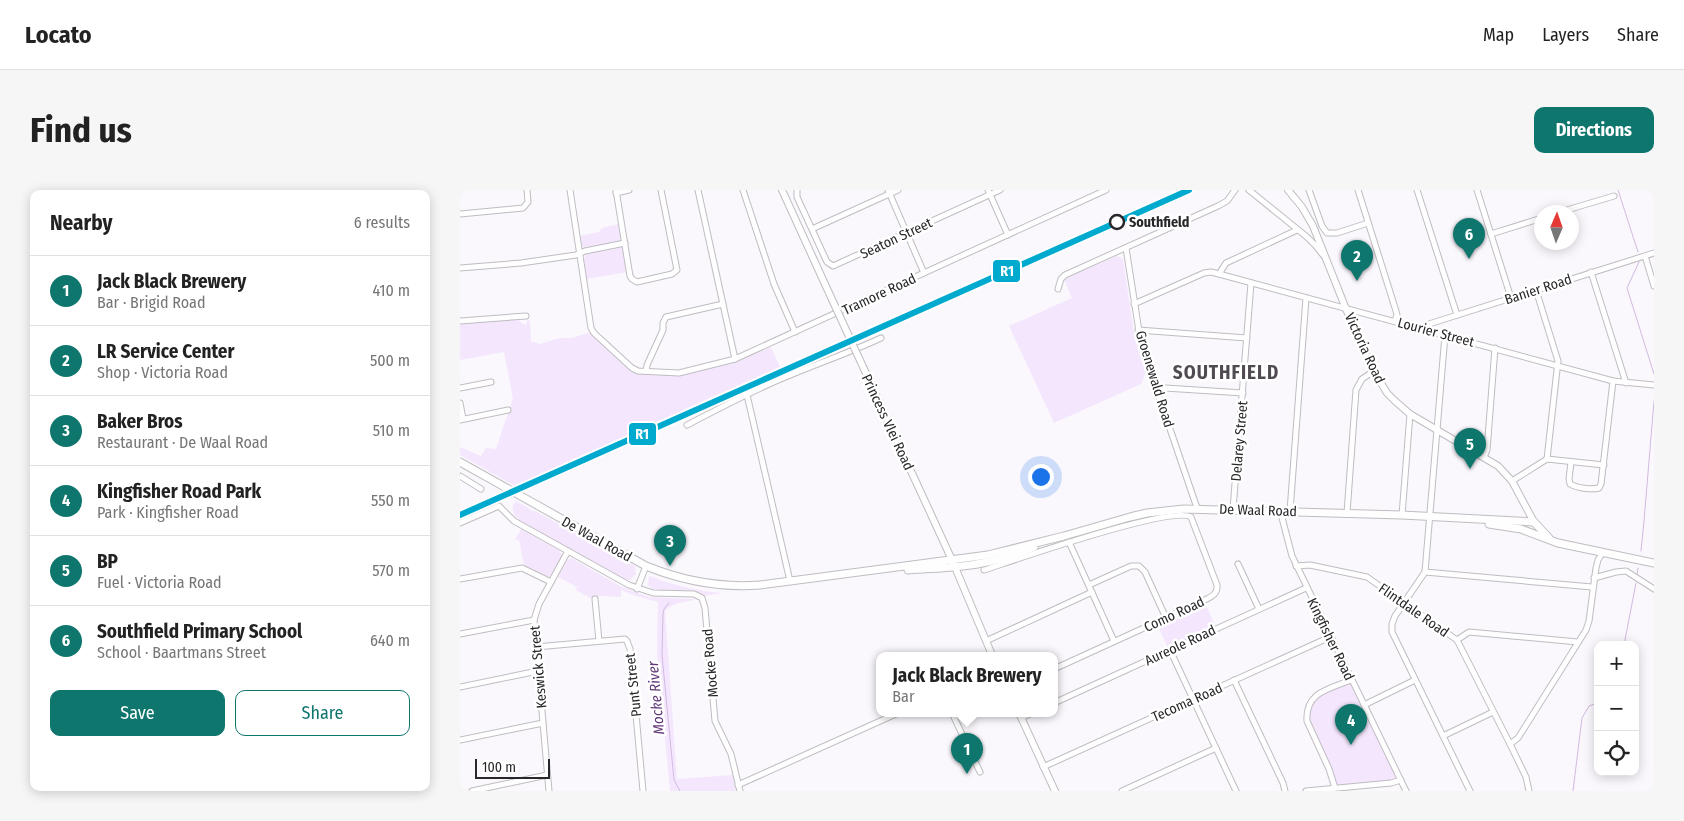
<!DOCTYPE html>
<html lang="en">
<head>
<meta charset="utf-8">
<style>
	body { margin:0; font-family:"Fira Sans Condensed",sans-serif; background:#f6f6f6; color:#222 }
	.controls { position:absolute; right:15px; bottom:15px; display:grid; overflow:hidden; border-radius:10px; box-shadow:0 2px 12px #0003 }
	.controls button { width:45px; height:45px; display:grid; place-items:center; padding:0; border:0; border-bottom:1px solid #e0e0e0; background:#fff; color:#222; font:25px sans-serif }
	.compass { position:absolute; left:1074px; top:15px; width:45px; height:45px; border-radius:50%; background:#fff; box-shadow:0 2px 12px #0003; rotate:2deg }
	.scale { position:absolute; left:15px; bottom:12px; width:75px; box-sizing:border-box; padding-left:5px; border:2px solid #29272a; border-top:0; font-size:14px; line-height:18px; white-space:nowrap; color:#29272a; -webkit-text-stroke:4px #fff; paint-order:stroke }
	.you { position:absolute; left:580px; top:286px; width:18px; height:18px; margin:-12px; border:4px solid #fff; border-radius:50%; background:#1a73e8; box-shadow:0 0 0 8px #1a73e833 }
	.badge { display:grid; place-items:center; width:32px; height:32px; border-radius:50%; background:#0f766e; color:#fff; font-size:16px; font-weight:700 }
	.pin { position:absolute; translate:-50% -41px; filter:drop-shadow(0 1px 2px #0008) }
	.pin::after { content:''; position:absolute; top:26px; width:18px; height:15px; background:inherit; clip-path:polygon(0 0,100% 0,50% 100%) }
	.popup { position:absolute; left:416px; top:462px; width:182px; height:65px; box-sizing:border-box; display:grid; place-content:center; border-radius:10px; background:#fff; filter:drop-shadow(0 1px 4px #0005); font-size:16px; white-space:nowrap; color:#767676 }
	.popup b { font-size:19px; color:#222 }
	.popup::after { content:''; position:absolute; left:50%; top:100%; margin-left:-10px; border:10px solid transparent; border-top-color:#fff }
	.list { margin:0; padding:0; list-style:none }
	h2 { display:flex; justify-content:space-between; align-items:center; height:65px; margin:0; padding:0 20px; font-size:21px }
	h2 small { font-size:16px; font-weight:400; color:#767676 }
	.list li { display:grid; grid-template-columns:32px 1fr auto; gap:15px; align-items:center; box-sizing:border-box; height:70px; padding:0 20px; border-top:1px solid #e0e0e0 }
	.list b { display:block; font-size:19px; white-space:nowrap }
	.list p { margin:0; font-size:16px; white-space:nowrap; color:#767676 }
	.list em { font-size:16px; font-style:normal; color:#767676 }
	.actions { display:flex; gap:10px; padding:15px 20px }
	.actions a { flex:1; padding:11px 0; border:1px solid #0f766e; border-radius:10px; text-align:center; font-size:18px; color:#0f766e }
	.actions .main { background:#0f766e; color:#fff }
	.icon { flex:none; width:28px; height:28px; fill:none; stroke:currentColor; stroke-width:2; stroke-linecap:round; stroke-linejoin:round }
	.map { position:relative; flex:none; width:1194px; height:601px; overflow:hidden; border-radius:10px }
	header { display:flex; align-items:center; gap:30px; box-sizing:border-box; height:70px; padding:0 25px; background:#fff; border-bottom:1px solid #e0e0e0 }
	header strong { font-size:24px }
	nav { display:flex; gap:28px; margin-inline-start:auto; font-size:18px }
	.intro { display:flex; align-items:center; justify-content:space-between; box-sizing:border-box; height:120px; padding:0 30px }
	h1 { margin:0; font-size:35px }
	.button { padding:12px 22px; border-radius:10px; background:#0f766e; color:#fff; font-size:18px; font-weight:700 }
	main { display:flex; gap:30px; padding:0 30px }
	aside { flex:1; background:#fff; border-radius:10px; box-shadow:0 2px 12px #0003 }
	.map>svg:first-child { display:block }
</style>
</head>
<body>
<header>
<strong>Locato</strong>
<nav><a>Map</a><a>Layers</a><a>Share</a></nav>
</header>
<div class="intro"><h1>Find us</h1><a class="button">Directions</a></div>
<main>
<aside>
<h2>Nearby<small>6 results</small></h2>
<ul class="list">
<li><span class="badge">1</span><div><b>Jack Black Brewery</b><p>Bar · Brigid Road</p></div><em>410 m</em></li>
<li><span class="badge">2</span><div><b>LR Service Center</b><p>Shop · Victoria Road</p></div><em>500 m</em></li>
<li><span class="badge">3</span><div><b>Baker Bros</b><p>Restaurant · De Waal Road</p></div><em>510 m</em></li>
<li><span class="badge">4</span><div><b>Kingfisher Road Park</b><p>Park · Kingfisher Road</p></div><em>550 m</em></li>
<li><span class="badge">5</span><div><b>BP</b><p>Fuel · Victoria Road</p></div><em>570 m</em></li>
<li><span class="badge">6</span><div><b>Southfield Primary School</b><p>School · Baartmans Street</p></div><em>640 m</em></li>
</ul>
<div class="actions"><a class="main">Save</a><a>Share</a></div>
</aside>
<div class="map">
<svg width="1194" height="601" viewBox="0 0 1194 601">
	<rect width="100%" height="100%" fill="#faf7fd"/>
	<!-- green -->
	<g fill="#f4e7fd">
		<polygon points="159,34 162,50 159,52 125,59 122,56 120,46 139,42 142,38"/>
		<polygon points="161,57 163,59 168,82 126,89 124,69 126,64"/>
		<polygon points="657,66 663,69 675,150 686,182 681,194 594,233 549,136 612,108 604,89"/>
		<polygon points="67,127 70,133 71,151 80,154 100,148 112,148 127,143 130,143 174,183 224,184 271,174 311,157 320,177 55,296 0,265 0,257 21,266 26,258 36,259 53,208 44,162 0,170 0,133 57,129 63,134 67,134"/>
		<path d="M 56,311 L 70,319 L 70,320 L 77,322 L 175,376 L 176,384 L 170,390 L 163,389 L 61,332 C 54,326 49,319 56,311 Z"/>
		<polygon points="61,339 100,361 102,367 90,386 85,386 64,375 59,350 55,350"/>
		<path d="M 111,368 L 162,397 L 189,407 L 236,409 C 223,414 217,410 205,421 L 217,589 L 273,585 L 276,601 L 210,601 L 197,464 L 198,412 L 176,406 L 161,400 L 161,407 L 142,406 L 130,408 L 116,400 L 117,397 L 98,387 L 107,371 Z"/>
		<path d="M 189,386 C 213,395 237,401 262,403 L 244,406 L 235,401 L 193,400 L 188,395 Z"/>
		<polygon points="745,412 755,436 708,458 697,434"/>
		<polygon points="891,490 941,590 875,598 847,531 852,509"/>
	</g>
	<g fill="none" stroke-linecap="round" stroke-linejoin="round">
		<!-- stream -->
		<g stroke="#d1bae0" stroke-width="1">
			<polyline points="1158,0 1178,62"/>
			<polyline points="1179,72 1167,98 1194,184"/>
			<polyline points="1181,361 1184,331 1194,211"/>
			<polyline points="1177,385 1178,378"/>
			<polyline points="209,413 204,419 203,424 202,465 214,590 220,601"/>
			<polyline points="1164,455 1176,393"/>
			<polyline points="1113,601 1122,528 1129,516 1138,513"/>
		</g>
		<!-- minor casing -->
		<g stroke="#bfbdc0" stroke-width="7">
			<g id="minor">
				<polyline points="110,0 131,138 134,143 172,178 178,181 219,183 275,169 646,0"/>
				<polyline points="156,0 170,86 172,89 177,92 212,84 217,80 201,0"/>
				<polyline points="238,0 275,169"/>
				<polyline points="283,0 314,94 335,142"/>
				<polyline points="337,0 337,7 367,72 373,76 540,0"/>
				<polyline points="428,0 464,83"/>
				<polyline points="528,0 548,45"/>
				<polyline points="789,0 847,47 856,56 863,65"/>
				<polyline points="849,0 862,36 867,43 877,43 908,33"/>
				<polyline points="898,0 936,121 937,125 935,131"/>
				<polyline points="957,0 997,125"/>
				<polyline points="1017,0 1051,108"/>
				<polyline points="156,3 169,0"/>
				<polyline points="1100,22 1154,6"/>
				<polyline points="0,24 63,18 68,12 67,0"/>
				<polyline points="352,39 438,0"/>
				<polyline points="1031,44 1082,28"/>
				<polyline points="666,58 681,154 737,318"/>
				<polyline points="1185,66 1194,96"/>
				<polyline points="0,78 61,73 116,65 125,61 165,53"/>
				<polyline points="1131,82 1166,193"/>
				<polyline points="759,84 1153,191 1194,195"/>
				<polyline points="598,99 601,89 605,85 758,16 767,11 775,0"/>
				<polyline points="1076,100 1098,171 1087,269"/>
				<polyline points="674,114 744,83 751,82 759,84 766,73 837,40"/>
				<polyline points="0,131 66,126"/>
				<polyline points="678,140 787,148"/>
				<polyline points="965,140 969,134 1194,63"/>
				<polyline points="985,145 965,382 935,426 932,434 932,442 1010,601"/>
				<polyline points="186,181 187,175 203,140 203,133 206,127 263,114"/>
				<polyline points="0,198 31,192"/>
				<polyline points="696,200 705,198 783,203"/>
				<polyline points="287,205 330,391"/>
				<polyline points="0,213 3,229"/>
				<polyline points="0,230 48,220"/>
				<path d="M 227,235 C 260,218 293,200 328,186 C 359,173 391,162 421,148"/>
				<polyline points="1024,267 1027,260 1035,158"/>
				<path d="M 1111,272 L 1109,289 L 1110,294 C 1117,298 1131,300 1139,298 L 1141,294 L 1153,191"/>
				<polyline points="0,286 21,299"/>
				<polyline points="1052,291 1087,269 1144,275"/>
				<polyline points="773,319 791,93"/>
				<polyline points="820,320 832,366 946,601"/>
				<polyline points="830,321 846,108"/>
				<polyline points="887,323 896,200 902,189 914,181"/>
				<polyline points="942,325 950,224"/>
				<polyline points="0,333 39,316 54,331 169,395 193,403 234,404 242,408 245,418 255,531 271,564 280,601"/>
				<polyline points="609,352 654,451"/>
				<polyline points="778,374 799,419"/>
				<polyline points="836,376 850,375 907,387 997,450 1050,554 1066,587 1069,601"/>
				<path d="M 524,380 C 555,370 711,315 731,327 L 757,395 C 758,405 750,407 743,411 L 594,479"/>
				<polyline points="965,382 1132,397"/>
				<polyline points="1134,388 1156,382 1166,381 1194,399"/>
				<polyline points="0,389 62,378 91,392"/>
				<polyline points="629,395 671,376 679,376 685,382 706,428"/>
				<polyline points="177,399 186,376"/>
				<polyline points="135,409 139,451"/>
				<polyline points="0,444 74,430"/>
				<polyline points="997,450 1009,442 1118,452"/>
				<polyline points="526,451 632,402"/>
				<polyline points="76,457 165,449 167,451 170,459 183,601"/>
				<polyline points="710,460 776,601"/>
				<polyline points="774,490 823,593 825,601"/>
				<polyline points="0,497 78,481"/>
				<polyline points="594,513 846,398"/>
				<polyline points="904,515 955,490"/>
				<polyline points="492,523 520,582"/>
				<polyline points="561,528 572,523"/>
				<polyline points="983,546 1033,522"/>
				<polyline points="0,550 83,533"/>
				<polyline points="1050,554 1058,548 1126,440 1129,431 1136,378 1138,370 1143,362"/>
				<polyline points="583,577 870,447"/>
				<polyline points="278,595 438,523"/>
				<path d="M 875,598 L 869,579 L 847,531 C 845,502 869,499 891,490"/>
				<polyline points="12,601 87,585"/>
				<polyline points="89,601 74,430 79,414 108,361"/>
				<polyline points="662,601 756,558"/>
				<polyline points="846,601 931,593 941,590"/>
			</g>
		</g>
		<!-- tertiary casing -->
		<g stroke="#bfbdc0" stroke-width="8">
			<g id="tertiary">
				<polyline points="322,0 364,92"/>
				<polyline points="828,0 842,17 853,36 886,119 914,181 927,203 935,211 950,224 1038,276 1052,291 1074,332"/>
				<polyline points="404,179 492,370 532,465"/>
				<polyline points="559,523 595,601"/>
			</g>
		</g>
		<!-- secondary casing -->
		<g stroke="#bfbdc0" stroke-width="9">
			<g id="secondary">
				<path d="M 0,272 L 186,376 C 223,391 260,398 300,395 L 528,365 L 604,346 L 670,327 L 687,323 L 724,319 L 942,325 L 1074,332"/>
				<polyline points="1074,332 1089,348"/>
				<polyline points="1029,334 1061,339 1098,353 1194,373"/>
				<path d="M 448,380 C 473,378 498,378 522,373 C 540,370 557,364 574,357"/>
			</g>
		</g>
		<!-- minor -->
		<use href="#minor" stroke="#fefeff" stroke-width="5"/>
		<!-- tertiary -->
		<use href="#tertiary" stroke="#fefeff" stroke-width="6"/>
		<!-- secondary -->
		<use href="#secondary" stroke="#fefeff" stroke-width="7"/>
		<!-- tertiary-bridge casing -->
		<g stroke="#bfbdc0" stroke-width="8" stroke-linecap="butt">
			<polyline id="tertiary-bridge" points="364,92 404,179"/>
		</g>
		<!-- tertiary-bridge -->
		<use href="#tertiary-bridge" stroke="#fefeff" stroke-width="6"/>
		<!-- rail-1 casing -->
		<g stroke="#fff" stroke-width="10">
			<polyline id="rail-1" points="0,325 729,0"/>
		</g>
		<!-- rail-1 -->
		<use href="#rail-1" stroke="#00a9ce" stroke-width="6"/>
	</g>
	<!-- markers -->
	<circle fill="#fff" stroke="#29272a" stroke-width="2.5" cx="657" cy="32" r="7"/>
	<g text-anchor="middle" stroke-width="5" stroke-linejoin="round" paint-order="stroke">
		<!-- stop labels -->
		<g font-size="14" font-weight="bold" fill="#29272a" stroke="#fff" text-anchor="start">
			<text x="669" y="37">Southfield</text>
		</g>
		<!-- street labels -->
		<g font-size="14" fill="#29272a" stroke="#fff">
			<text transform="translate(436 48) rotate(-25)" y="5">Seaton Street</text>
			<text transform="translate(1078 99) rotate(-18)" y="5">Banier Road</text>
			<text transform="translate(419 104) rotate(-25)" y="5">Tramore Road</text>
			<text transform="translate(976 142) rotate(15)" y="5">Lourier Street</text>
			<text transform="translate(905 158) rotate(65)" y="5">Victoria Road</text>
			<text transform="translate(695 189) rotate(73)" y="5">Groenewald Road</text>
			<text transform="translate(428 232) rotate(65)" y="5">Princess Vlei Road</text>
			<text transform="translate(779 251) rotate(-85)" y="5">Delarey Street</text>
			<text transform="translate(798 320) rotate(2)" y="5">De Waal Road</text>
			<text transform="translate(137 349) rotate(29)" y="5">De Waal Road</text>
			<text transform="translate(954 420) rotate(35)" y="5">Flintdale Road</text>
			<text transform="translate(714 424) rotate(-25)" y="5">Como Road</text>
			<text transform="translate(871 449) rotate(64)" y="5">Kingfisher Road</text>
			<text transform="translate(720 455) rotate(-25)" y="5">Aureole Road</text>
			<text transform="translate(250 473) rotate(-95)" y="5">Mocke Road</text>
			<text transform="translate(78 477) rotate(-95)" y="5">Keswick Street</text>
			<text transform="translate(173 495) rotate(-96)" y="5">Punt Street</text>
			<text transform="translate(727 512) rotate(-24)" y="5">Tecoma Road</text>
		</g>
		<!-- water labels -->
		<g font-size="15" font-style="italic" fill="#603776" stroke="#fff">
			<text transform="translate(196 508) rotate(-95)" y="5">Mocke River</text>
		</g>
		<!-- district labels -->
		<g font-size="19" font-weight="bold" letter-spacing="1" fill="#504b53" stroke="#fff">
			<text x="766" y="189">SOUTHFIELD</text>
		</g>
	</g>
	<g stroke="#fff" stroke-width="2">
		<rect x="532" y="69" width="29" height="24" rx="5" fill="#00a9ce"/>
		<rect x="168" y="232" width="29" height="24" rx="5" fill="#00a9ce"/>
	</g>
	<g font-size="14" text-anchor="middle" font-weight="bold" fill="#fff">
		<text x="547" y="86">R1</text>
		<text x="182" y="249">R1</text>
	</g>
</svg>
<div class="controls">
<button>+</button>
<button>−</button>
<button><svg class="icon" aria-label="locate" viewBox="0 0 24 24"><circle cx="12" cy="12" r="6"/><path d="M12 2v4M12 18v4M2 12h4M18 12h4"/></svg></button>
</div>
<svg class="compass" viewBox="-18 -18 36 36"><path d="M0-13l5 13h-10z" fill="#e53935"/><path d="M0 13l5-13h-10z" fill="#767676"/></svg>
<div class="scale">100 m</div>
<div class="you"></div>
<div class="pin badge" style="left:507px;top:584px">1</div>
<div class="popup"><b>Jack Black Brewery</b>Bar</div>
<div class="pin badge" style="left:897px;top:91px">2</div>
<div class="pin badge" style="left:210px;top:376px">3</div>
<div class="pin badge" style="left:891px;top:555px">4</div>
<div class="pin badge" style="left:1010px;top:279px">5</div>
<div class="pin badge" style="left:1009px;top:69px">6</div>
</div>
</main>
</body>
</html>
